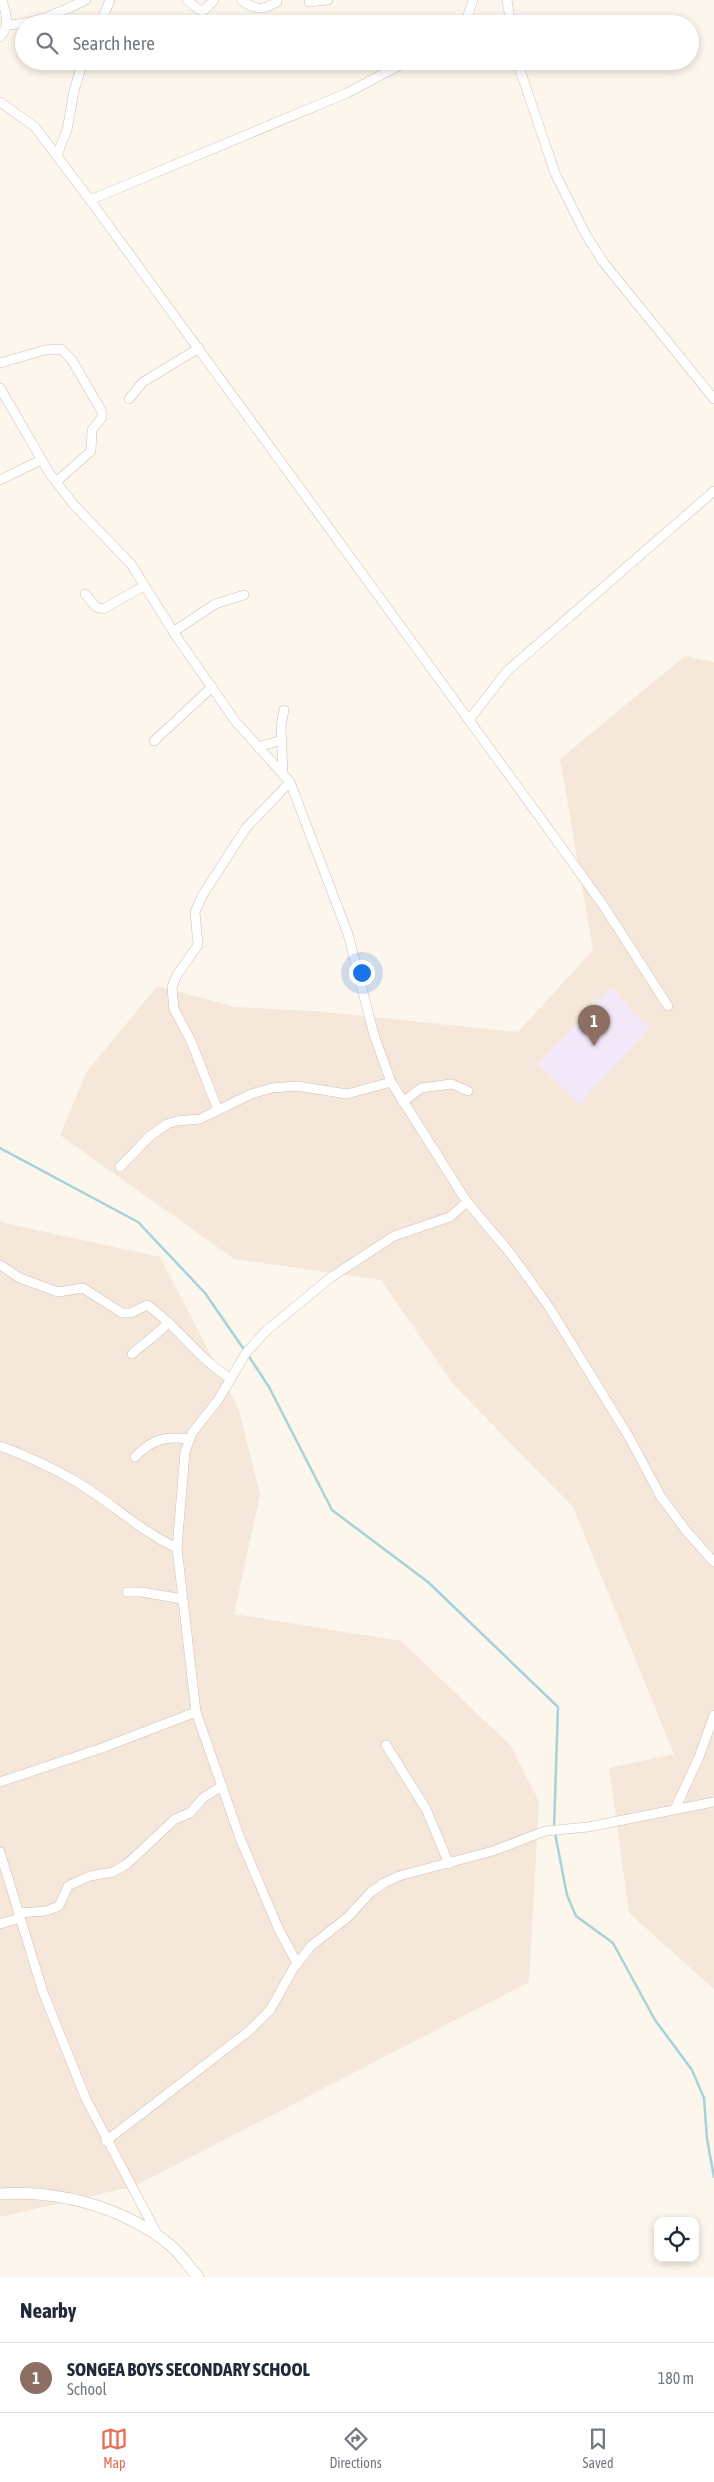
<!DOCTYPE html>
<html lang="en">
<head>
<meta charset="utf-8">
<style>
	body { margin:0; font-family:"Asap Condensed",sans-serif; background:#f6f6f7; color:#1f2937 }
	.controls { position:absolute; right:15px; bottom:15px; display:grid; overflow:hidden; border-radius:10px; box-shadow:0 2px 8px #0003 }
	.controls button { width:45px; height:45px; display:grid; place-items:center; padding:0; border:0; border-bottom:1px solid #e0e1e3; background:#fff; color:#1f2937; font:25px sans-serif }
	.you { position:absolute; left:361px; top:972px; width:18px; height:18px; margin:-12px; border:4px solid #fff; border-radius:50%; background:#1a73e8; box-shadow:0 0 0 8px #1a73e833 }
	.badge { display:grid; place-items:center; width:32px; height:32px; border-radius:50%; background:#e76f51; color:#fff; font-size:16px; font-weight:700 }
	.pin { position:absolute; translate:-50% -41px; filter:drop-shadow(0 1px 2px #0008) }
	.pin::after { content:''; position:absolute; top:26px; width:18px; height:15px; background:inherit; clip-path:polygon(0 0,100% 0,50% 100%) }
	.list { margin:0; padding:0; list-style:none }
	h2 { display:flex; justify-content:space-between; align-items:center; height:65px; margin:0; padding:0 20px; font-size:21px }
	h2 small { font-size:16px; font-weight:400; color:#747a83 }
	.list li { display:grid; grid-template-columns:32px 1fr auto; gap:15px; align-items:center; box-sizing:border-box; height:70px; padding:0 20px; border-top:1px solid #e0e1e3 }
	.list b { display:block; font-size:19px; white-space:nowrap }
	.list p { margin:0; font-size:16px; white-space:nowrap; color:#747a83 }
	.list em { font-size:16px; font-style:normal; color:#747a83 }
	.icon { flex:none; width:28px; height:28px; fill:none; stroke:currentColor; stroke-width:2; stroke-linecap:round; stroke-linejoin:round }
	.map { position:relative; flex:none; width:714px; height:2277px; overflow:hidden }
	.search { position:absolute; background:#fff; box-shadow:0 2px 8px #0003; left:15px; right:15px; top:15px; height:55px; display:flex; align-items:center; gap:12px; box-sizing:border-box; padding:0 18px; border-radius:28px; color:#747a83; font-size:19px }
	.sheet { height:135px; background:#fff }
	nav { display:flex; justify-content:space-around; align-items:center; box-sizing:border-box; height:70px; border-top:1px solid #e0e1e3; background:#fff; font-size:14px; color:#747a83 }
	nav a { display:grid; justify-items:center; gap:2px }
	nav .on { color:#e76f51 }
	.map>svg:first-child { display:block }
</style>
</head>
<body>
<div class="map">
<svg width="714" height="2277" viewBox="0 0 714 2277">
	<rect width="100%" height="100%" fill="#fdf6ec"/>
	<!-- residential -->
	<g fill="#f5e8da">
		<polygon points="685,656 714,662 714,1989 629,1913 609,1768 674,1754 573,1507 453,1384 381,1280 234,1259 60,1135 86,1073 157,986 235,1007 315,1011 518,1032 593,950 560,759"/>
		<polygon points="0,1222 160,1257 238,1407 260,1495 234,1614 401,1641 511,1746 539,1801 529,1982 135,2186 0,2217"/>
	</g>
	<!-- education -->
	<polygon fill="#f3e8fa" points="611,988 649,1029 579,1104 538,1064"/>
	<g fill="none" stroke-linecap="round" stroke-linejoin="round">
		<!-- stream -->
		<g stroke="#a5d3da" stroke-width="2.5">
			<polyline points="0,1148 138,1222 205,1293 245,1351"/>
			<polyline points="248,1355 269,1387 332,1510 428,1582 558,1707 554,1828 567,1895 576,1916 613,1943 655,2020 692,2070 704,2098 707,2139 714,2177"/>
		</g>
		<!-- minor casing -->
		<g stroke="#d1beb0" stroke-width="10">
			<g id="minor">
				<polyline points="187,0 198,9 203,11 214,0"/>
				<path d="M 241,0 C 255,10 262,11 277,2"/>
				<polyline points="507,0 511,24"/>
				<polyline points="309,2 328,0"/>
				<polyline points="100,24 110,0"/>
				<polyline points="465,24 473,0"/>
				<path d="M 7,25 C 36,24 60,12 86,0"/>
				<path d="M 0,37 C 11,24 6,15 2,0"/>
				<polyline points="517,61 555,173 586,235 604,263 714,399"/>
				<polyline points="0,102 35,127 90,200 549,830 603,905 668,1006"/>
				<polyline points="57,155 67,130 74,91 83,61"/>
				<polyline points="90,200 347,93 408,61"/>
				<polyline points="0,363 45,350 61,349 72,360 102,412 102,417 92,430 91,451 56,482"/>
				<polyline points="0,388 50,474 74,505 131,564 176,636 236,722 290,782 348,934 374,1035 391,1082 467,1202 511,1254 549,1307 629,1437 661,1497 688,1533 714,1562"/>
				<polyline points="129,399 143,382 199,348"/>
				<polyline points="0,480 41,460"/>
				<polyline points="85,594 96,607 103,609 144,586"/>
				<polyline points="173,632 215,604 244,595"/>
				<polyline points="469,720 507,671 714,491"/>
				<polyline points="154,741 212,687"/>
				<polyline points="258,747 282,740"/>
				<polyline points="283,775 281,726 284,710"/>
				<polyline points="403,1102 421,1088 452,1084 468,1091"/>
				<polyline points="218,1110 191,1041 174,1009 172,987 177,975 198,945 195,912 202,896 246,828 290,782"/>
				<polyline points="120,1167 150,1136 167,1124 177,1121 200,1119 251,1094 272,1088 297,1086 347,1094 391,1082"/>
				<path d="M 0,1265 L 20,1278 L 58,1292 L 83,1288 L 122,1313 L 131,1313 L 147,1305 C 178,1326 198,1359 230,1378"/>
				<path d="M 132,1354 C 143,1344 160,1333 168,1322"/>
				<path d="M 0,1446 C 27,1456 53,1468 77,1482 C 112,1503 140,1531 177,1548"/>
				<path d="M 135,1457 C 152,1439 165,1436 189,1439"/>
				<polyline points="127,1592 142,1592 182,1599"/>
				<polyline points="386,1745 426,1809 449,1864"/>
				<polyline points="0,1782 102,1748 196,1712"/>
				<polyline points="675,1809 699,1757 714,1715"/>
				<polyline points="0,1852 43,1992 86,2099 158,2236"/>
				<polyline points="19,1913 46,1911 59,1906 68,1886 90,1876 113,1872 127,1864 175,1819 190,1813 203,1798 222,1786"/>
				<polyline points="0,1924 20,1918"/>
				<polyline points="297,1963 279,1930 240,1838 196,1712 177,1548 185,1452 192,1433 218,1400 246,1353 267,1330 330,1278 394,1236 450,1217 467,1202"/>
				<polyline points="106,2141 249,2031 270,2010 293,1969 311,1946 348,1917 371,1892 384,1883 399,1876 493,1851 545,1831 588,1827 714,1802"/>
			</g>
		</g>
		<!-- tertiary casing -->
		<g stroke="#d1beb0" stroke-width="12">
			<path id="tertiary" d="M 0,2194 C 58,2189 125,2208 170,2245 C 181,2254 189,2267 198,2277"/>
		</g>
		<!-- minor -->
		<use href="#minor" stroke="#fff" stroke-width="9"/>
		<!-- tertiary -->
		<use href="#tertiary" stroke="#fff" stroke-width="11"/>
	</g>
</svg>
<div class="controls">
<button><svg class="icon" aria-label="locate" viewBox="0 0 24 24"><circle cx="12" cy="12" r="6"/><path d="M12 2v4M12 18v4M2 12h4M18 12h4"/></svg></button>
</div>
<div class="you"></div>
<div class="pin badge" style="left:594px;top:1046px;background:#8d6e63">1</div>
<div class="search"><svg class="icon" aria-label="search" viewBox="0 0 24 24"><circle cx="10" cy="10" r="6"/><path d="M15 15l6 6"/></svg>Search here</div>
</div>
<section class="sheet">
<h2>Nearby<small></small></h2>
<ul class="list">
<li><span class="badge" style="background:#8d6e63">1</span><div><b>SONGEA BOYS SECONDARY SCHOOL</b><p>School</p></div><em>180 m</em></li>
</ul>
</section>
<nav>
<a class="on"><svg class="icon" aria-label="map" viewBox="0 0 24 24"><path d="M3 6l6-2 6 2 6-2v14l-6 2-6-2-6 2zM9 4v14M15 6v14"/></svg>Map</a>
<a><svg class="icon" aria-label="directions" viewBox="0 0 24 24"><path d="M12 3l9 9-9 9-9-9zM9 14v-3h6M13 9l2 2-2 2"/></svg>Directions</a>
<a><svg class="icon" aria-label="saved" viewBox="0 0 24 24"><path d="M7 4h10v16l-5-4-5 4z"/></svg>Saved</a>
</nav>
</body>
</html>
